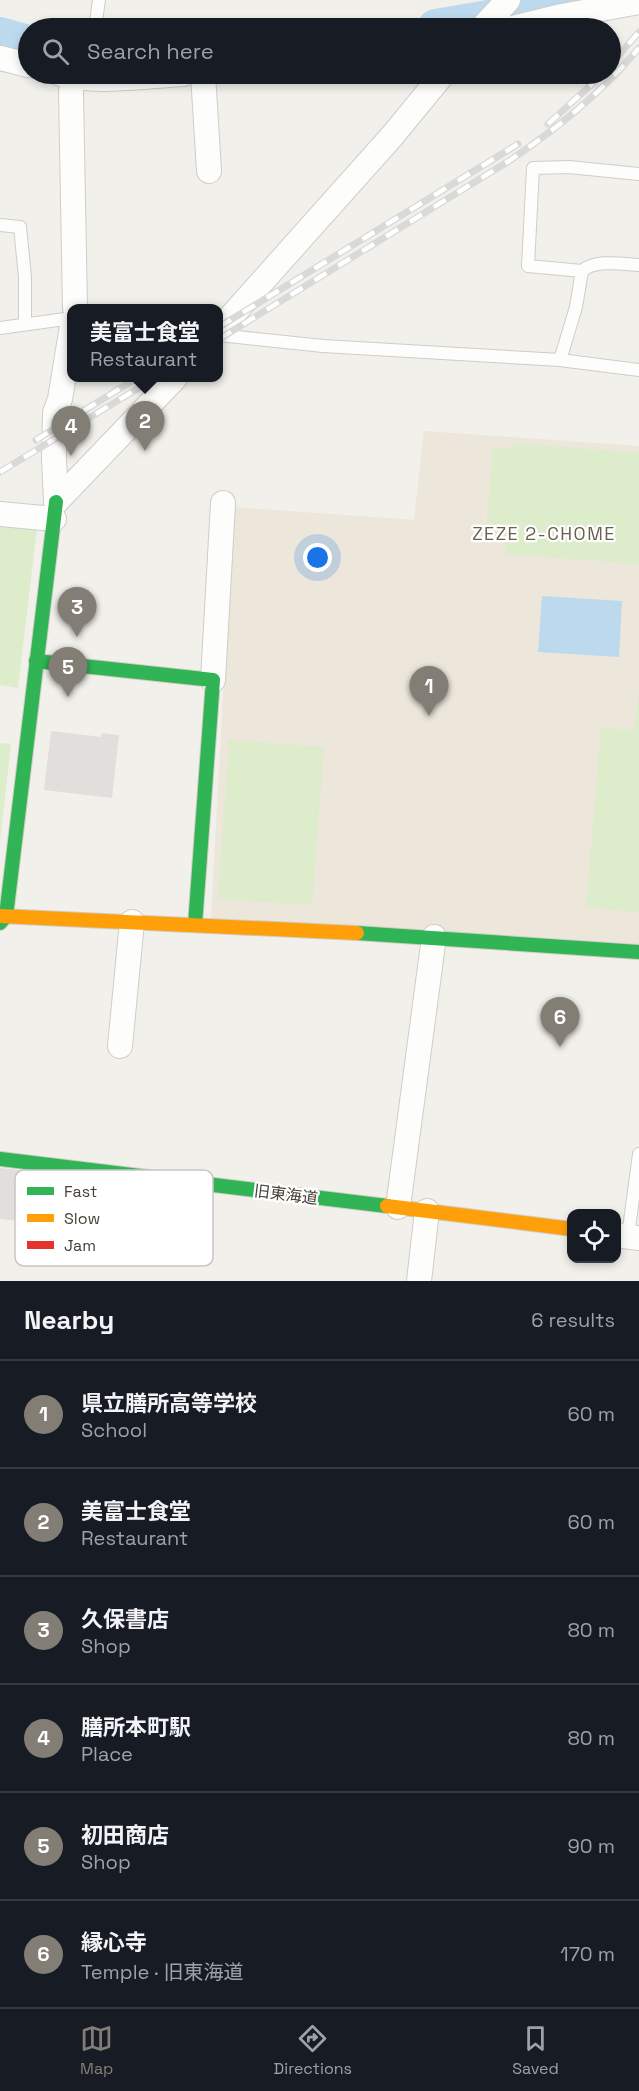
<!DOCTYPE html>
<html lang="en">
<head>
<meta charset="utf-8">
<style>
	body { margin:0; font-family:"Space Grotesk","Noto Sans JP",sans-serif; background:#242831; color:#f1f3f6 }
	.controls { position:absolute; right:18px; bottom:18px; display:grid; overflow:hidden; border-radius:12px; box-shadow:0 3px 9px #0003 }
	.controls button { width:54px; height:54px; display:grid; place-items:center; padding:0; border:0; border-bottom:2px solid #363941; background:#171b24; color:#f1f3f6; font:30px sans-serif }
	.you { position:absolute; left:318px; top:558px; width:21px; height:21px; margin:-15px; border:4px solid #fff; border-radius:50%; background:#1a73e8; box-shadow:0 0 0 9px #1a73e833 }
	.badge { display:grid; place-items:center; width:39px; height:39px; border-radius:50%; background:#827e76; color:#fff; font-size:20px; font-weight:700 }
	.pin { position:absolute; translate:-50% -50px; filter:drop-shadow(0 2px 3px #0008) }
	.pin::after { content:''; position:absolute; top:32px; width:21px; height:18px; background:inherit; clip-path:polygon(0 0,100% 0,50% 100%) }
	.popup { position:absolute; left:67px; top:304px; width:156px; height:78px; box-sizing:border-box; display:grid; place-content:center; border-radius:12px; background:#171b24; filter:drop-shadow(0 2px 4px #0005); font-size:20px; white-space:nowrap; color:#9ea1a6 }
	.popup b { font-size:22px; color:#f1f3f6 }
	.popup::after { content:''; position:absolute; left:50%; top:100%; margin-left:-12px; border:12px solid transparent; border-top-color:#171b24 }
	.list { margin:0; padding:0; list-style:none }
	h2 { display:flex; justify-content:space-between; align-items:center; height:78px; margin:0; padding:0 24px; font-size:26px }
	h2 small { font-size:20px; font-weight:400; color:#9ea1a6 }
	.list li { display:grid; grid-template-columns:39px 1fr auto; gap:18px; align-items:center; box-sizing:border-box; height:108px; padding:0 24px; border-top:2px solid #363941 }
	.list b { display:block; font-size:22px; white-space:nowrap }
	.list p { margin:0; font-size:20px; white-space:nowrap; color:#9ea1a6 }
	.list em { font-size:20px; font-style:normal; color:#9ea1a6 }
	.icon { flex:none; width:33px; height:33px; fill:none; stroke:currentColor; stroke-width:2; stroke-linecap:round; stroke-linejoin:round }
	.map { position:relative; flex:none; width:639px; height:1281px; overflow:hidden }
	.search { position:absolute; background:#171b24; box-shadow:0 3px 9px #0003; left:18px; right:18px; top:18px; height:66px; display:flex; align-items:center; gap:15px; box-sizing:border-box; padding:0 21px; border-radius:33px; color:#9ea1a6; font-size:22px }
	.sheet { height:726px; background:#171b24 }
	nav { display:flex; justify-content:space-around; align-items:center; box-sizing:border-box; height:84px; border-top:2px solid #363941; background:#171b24; font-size:16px; color:#9ea1a6 }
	nav a { display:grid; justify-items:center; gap:3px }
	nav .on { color:#827e76 }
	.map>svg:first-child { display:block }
</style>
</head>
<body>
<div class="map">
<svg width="639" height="1281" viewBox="0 0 639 1281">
	<rect width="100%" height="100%" fill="#f1f0eb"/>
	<!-- education -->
	<polygon fill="#ece7da" points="424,431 639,446 639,944 211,918 233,507 414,520"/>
	<!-- green -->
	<g fill="#ddeccb">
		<polygon points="513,443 639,453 639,564 505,554 505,543 485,541 493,448 512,449"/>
		<polygon points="0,525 37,528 18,688 0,685"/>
		<polygon points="639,696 639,913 586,907 601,728 634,730"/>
		<polygon points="229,740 324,747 312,905 218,899"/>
		<polygon points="0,743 11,744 0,841"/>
	</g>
	<!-- parking -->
	<g fill="#e0dfdb">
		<polygon points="51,731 101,737 102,733 119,735 112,798 44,790"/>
		<polygon points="0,1168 45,1173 39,1223 0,1219"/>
	</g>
	<!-- water -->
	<polygon fill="#bcd9ee" points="542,596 622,601 619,657 538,652"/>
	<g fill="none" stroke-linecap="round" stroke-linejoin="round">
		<!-- river -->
		<g stroke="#bcd9ee" stroke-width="38">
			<polyline points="436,28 529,12 579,0"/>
			<polyline points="0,36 28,44"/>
		</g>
		<!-- lane casing -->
		<g stroke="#cfcdc8" stroke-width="14">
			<g id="lane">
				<polyline points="95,28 99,0"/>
				<polyline points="0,225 20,227 25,277 25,324"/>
				<path d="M 582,271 C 596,259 621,264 639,265"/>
				<polyline points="0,328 72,318"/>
				<polyline points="219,335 323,346 560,360 639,370"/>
				<polyline points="560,360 576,307 582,271 528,266 533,168 569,167 639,174"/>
				<polyline points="628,1236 639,1154"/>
			</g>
		</g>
		<!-- street casing -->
		<g stroke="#cfcdc8" stroke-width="26">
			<g id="street">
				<polyline points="482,28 508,0"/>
				<polyline points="513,28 562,16 639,2"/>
				<polyline points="0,58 28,65"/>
				<path d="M 60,74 C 99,84 144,76 184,74"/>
				<polyline points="203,74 209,171"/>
				<polyline points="73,77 71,92 75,308"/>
				<polyline points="219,330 393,135 443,74"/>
				<polyline points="56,502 54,458 55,413 60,399 72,326"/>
				<polyline points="56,502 175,378"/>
				<polyline points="0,514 54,519"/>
				<polyline points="213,680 223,503"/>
				<polyline points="120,1046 132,922"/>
				<polyline points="398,1207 434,937"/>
				<polyline points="616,1235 639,1238"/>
				<polyline points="419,1281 427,1211"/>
			</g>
		</g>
		<!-- fast casing -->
		<g stroke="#d0cdc2" stroke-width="16">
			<g id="fast">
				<polyline points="36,661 213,680 195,925"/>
				<polyline points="0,923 6,916 56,502"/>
				<polyline points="357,933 639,952"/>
				<polyline points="0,1159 387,1206"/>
			</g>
		</g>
		<!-- slow casing -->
		<g stroke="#d0cdc2" stroke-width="16">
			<g id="slow">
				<polyline points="0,916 357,933"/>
				<polyline points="387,1206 572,1229"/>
			</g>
		</g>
		<!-- lane -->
		<use href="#lane" stroke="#fdfdfc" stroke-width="12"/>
		<!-- street -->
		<use href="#street" stroke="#fdfdfc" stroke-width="24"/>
		<!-- fast -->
		<use href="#fast" stroke="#30b455" stroke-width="14"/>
		<!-- slow -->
		<use href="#slow" stroke="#ff9f0a" stroke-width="14"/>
		<!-- rail casing -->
		<g stroke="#d9d9d8" stroke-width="7">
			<g id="rail">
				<polyline points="610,65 639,32"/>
				<polyline points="548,124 603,74"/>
				<polyline points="219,327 518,144"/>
				<path d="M 219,339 L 509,161 C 559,127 600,94 639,48"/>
				<polyline points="36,440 137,378"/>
				<polyline points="0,472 155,378"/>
			</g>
		</g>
		<!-- rail -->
		<use href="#rail" stroke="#fff" stroke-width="4.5" stroke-dasharray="14" stroke-linecap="butt"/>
	</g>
	<g text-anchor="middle" stroke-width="4.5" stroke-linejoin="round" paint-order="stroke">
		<!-- street labels -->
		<g font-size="16" fill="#474137" stroke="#fff">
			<text transform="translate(286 1194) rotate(7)" y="6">旧東海道</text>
		</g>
		<!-- neighbourhood labels -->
		<g font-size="18" letter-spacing="1.5" fill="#6a604e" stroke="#fff">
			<text x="544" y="540">ZEZE 2-CHOME</text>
		</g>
	</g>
	<!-- legend -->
	<rect x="15" y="1170" width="198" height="96" rx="9" fill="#fff" stroke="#c8c6c3" stroke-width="1.5"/>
	<rect x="27" y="1187" width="27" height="8" fill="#30b455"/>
	<rect x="27" y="1214" width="27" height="8" fill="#ff9f0a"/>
	<rect x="27" y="1241" width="27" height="8" fill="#e5322d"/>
	<g font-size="16" fill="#474137">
		<text x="64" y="1197">Fast</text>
		<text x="64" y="1224">Slow</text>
		<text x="64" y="1251">Jam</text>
	</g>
</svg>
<div class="controls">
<button><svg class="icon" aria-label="locate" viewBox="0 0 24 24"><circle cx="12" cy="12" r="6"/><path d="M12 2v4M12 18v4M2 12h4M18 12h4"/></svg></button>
</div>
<div class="you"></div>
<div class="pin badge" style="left:429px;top:716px">1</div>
<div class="pin badge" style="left:145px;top:451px">2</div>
<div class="popup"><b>美富士食堂</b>Restaurant</div>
<div class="pin badge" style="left:77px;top:637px">3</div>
<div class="pin badge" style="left:71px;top:456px">4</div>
<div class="pin badge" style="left:68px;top:697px">5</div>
<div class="pin badge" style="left:560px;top:1047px">6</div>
<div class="search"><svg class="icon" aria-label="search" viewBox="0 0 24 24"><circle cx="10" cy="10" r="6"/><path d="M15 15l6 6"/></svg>Search here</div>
</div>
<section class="sheet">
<h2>Nearby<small>6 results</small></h2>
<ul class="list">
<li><span class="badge">1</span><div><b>県立膳所高等学校</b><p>School</p></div><em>60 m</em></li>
<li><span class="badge">2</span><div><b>美富士食堂</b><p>Restaurant</p></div><em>60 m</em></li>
<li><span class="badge">3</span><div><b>久保書店</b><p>Shop</p></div><em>80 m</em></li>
<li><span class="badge">4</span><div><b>膳所本町駅</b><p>Place</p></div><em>80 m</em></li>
<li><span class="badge">5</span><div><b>初田商店</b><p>Shop</p></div><em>90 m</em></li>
<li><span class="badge">6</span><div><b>縁心寺</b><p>Temple · 旧東海道</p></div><em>170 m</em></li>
</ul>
</section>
<nav>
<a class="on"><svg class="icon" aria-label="map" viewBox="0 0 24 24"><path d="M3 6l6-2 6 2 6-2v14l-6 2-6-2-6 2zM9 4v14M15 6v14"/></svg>Map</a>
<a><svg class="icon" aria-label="directions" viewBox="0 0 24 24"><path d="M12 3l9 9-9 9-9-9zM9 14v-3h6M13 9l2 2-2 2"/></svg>Directions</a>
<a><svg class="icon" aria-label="saved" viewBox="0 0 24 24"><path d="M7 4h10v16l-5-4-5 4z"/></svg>Saved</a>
</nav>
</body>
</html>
